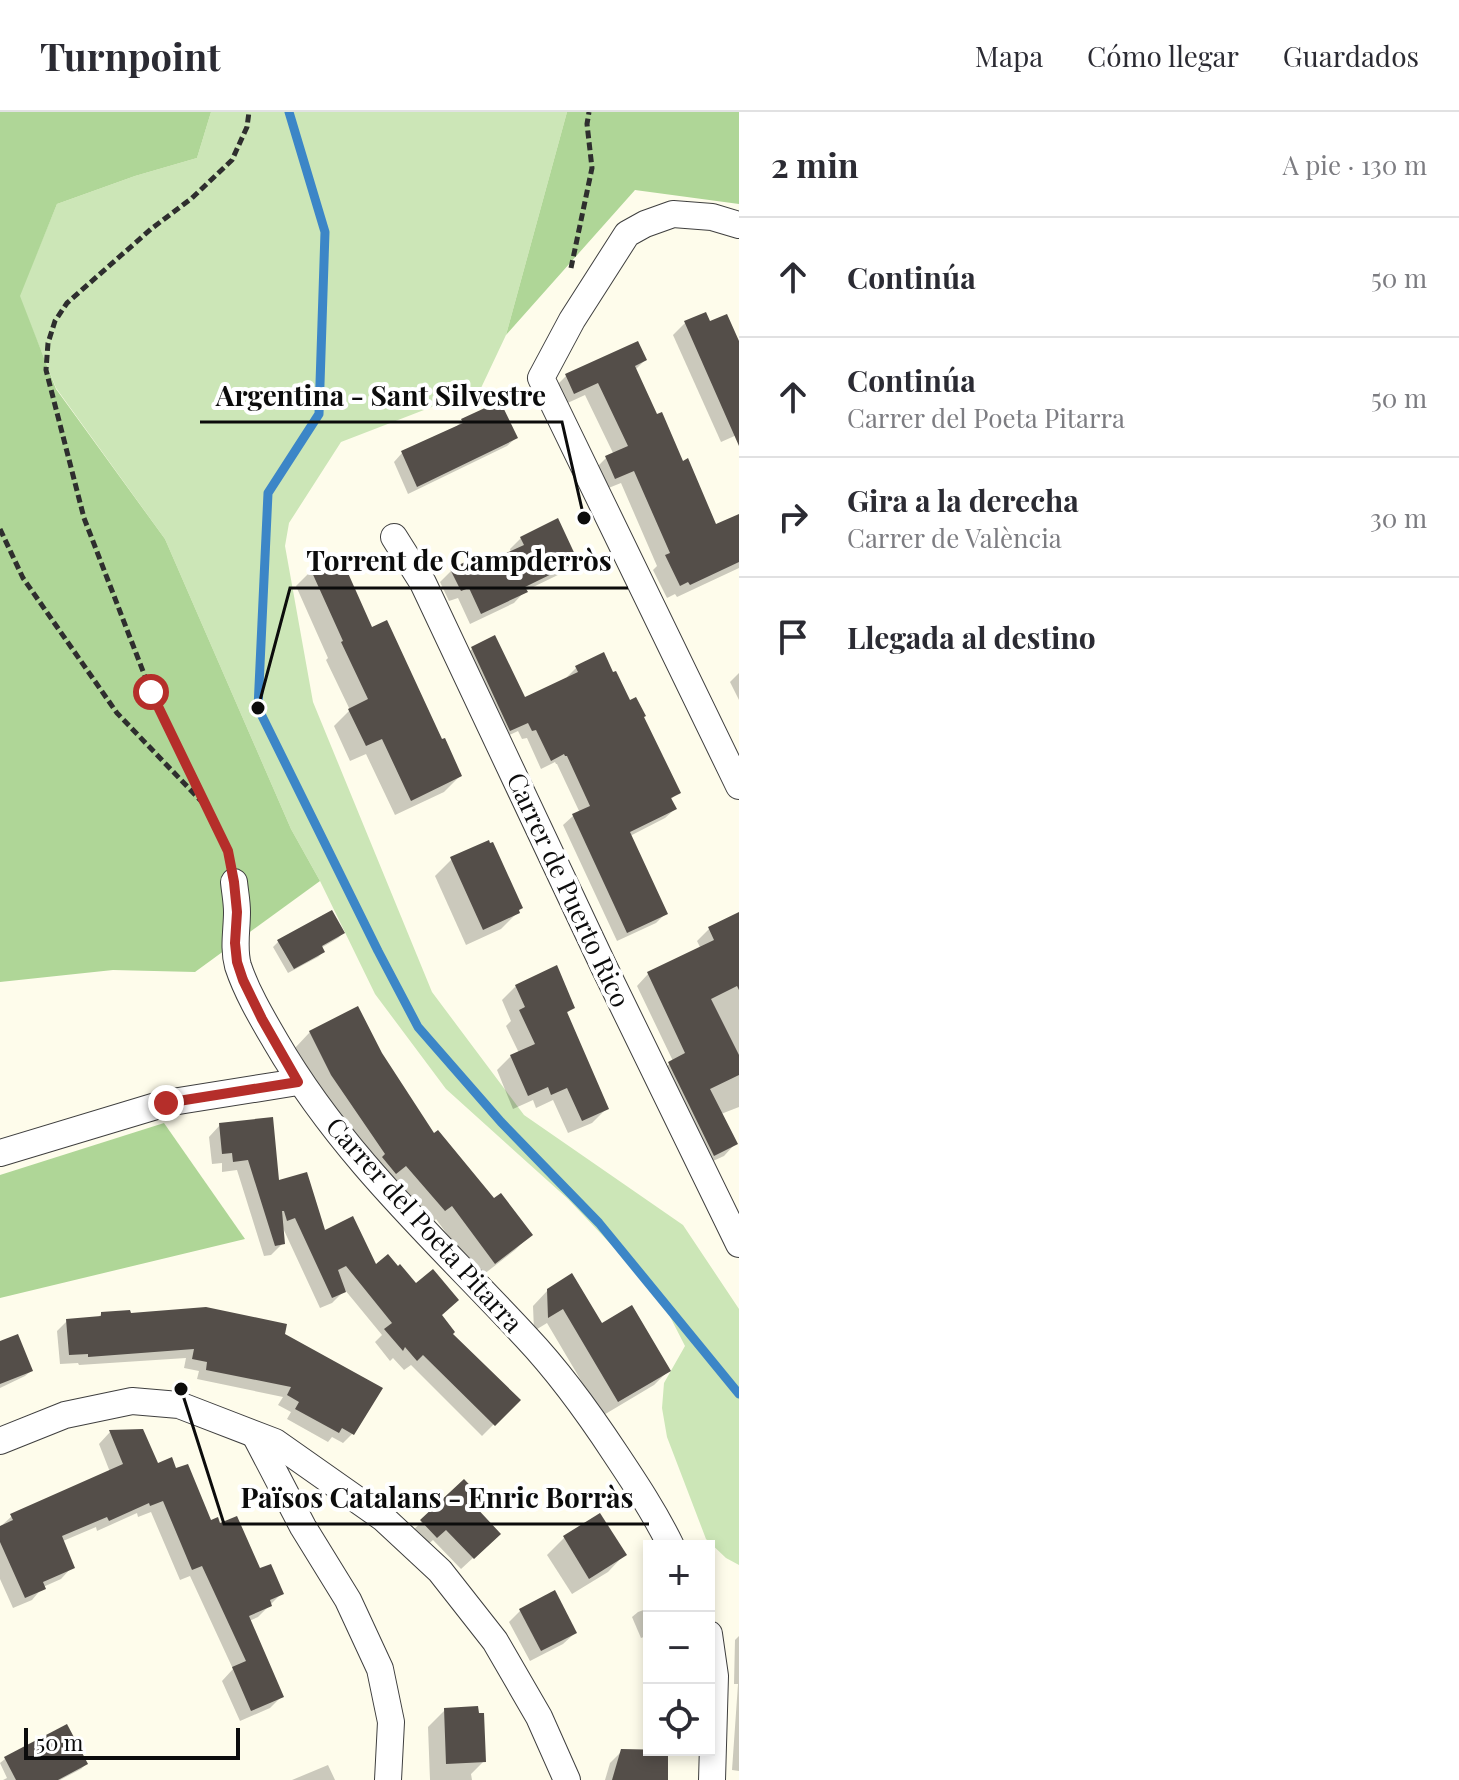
<!DOCTYPE html>
<html lang="es">
<head>
<meta charset="utf-8">
<style>
	body { margin:0; font-family:"Playfair Display",serif; background:#f2f2f3; color:#2b2b33 }
	.controls { position:absolute; right:24px; bottom:24px; display:grid; overflow:hidden; border-radius:0px; box-shadow:0 4px 12px #0003 }
	.controls button { width:72px; height:72px; display:grid; place-items:center; padding:0; border:0; border-bottom:2px solid #e1e1e2; background:#fff; color:#2b2b33; font:40px sans-serif }
	.scale { position:absolute; left:24px; bottom:20px; width:216px; box-sizing:border-box; padding-left:8px; border:4px solid #0c0c0c; border-top:0; font-size:22px; line-height:28px; white-space:nowrap; color:#0c0c0c; -webkit-text-stroke:6px #fff; paint-order:stroke }
	.stop { position:absolute; width:24px; height:24px; margin:-18px; border:6px solid #b52e2a; border-radius:50%; background:#fff }
	.stop.end { background:#b52e2a; border-color:#fff; box-shadow:0 2px 8px #0008 }
	.list { margin:0; padding:0; list-style:none }
	h2 { display:flex; justify-content:space-between; align-items:center; height:104px; margin:0; padding:0 32px; font-size:34px }
	h2 small { font-size:26px; font-weight:400; color:#7c7c81 }
	.list li { display:grid; grid-template-columns:52px 1fr auto; gap:24px; align-items:center; box-sizing:border-box; height:120px; padding:0 32px; border-top:2px solid #e1e1e2 }
	.list b { display:block; font-size:30px; white-space:nowrap }
	.list p { margin:0; font-size:26px; white-space:nowrap; color:#7c7c81 }
	.list em { font-size:26px; font-style:normal; color:#7c7c81 }
	.icon { flex:none; width:44px; height:44px; fill:none; stroke:currentColor; stroke-width:2; stroke-linecap:round; stroke-linejoin:round }
	.map { position:relative; flex:none; width:739px; height:1668px; overflow:hidden }
	header { display:flex; align-items:center; gap:48px; box-sizing:border-box; height:112px; padding:0 40px; background:#fff; border-bottom:2px solid #e1e1e2 }
	header strong { font-size:38px }
	nav { display:flex; gap:44px; margin-inline-start:auto; font-size:28px }
	main { display:flex }
	aside { flex:1; background:#fff }
	.map>svg:first-child { display:block }
</style>
</head>
<body>
<header>
<strong>Turnpoint</strong>
<nav><a>Mapa</a><a>Cómo llegar</a><a>Guardados</a></nav>
</header>
<main>
<div class="map">
<svg width="739" height="1668" viewBox="0 0 739 1668">
	<rect width="100%" height="100%" fill="#fefceb"/>
	<!-- green -->
	<polygon fill="#cce6b7" points="211,0 567,0 506,223 481,276 341,330 289,411 285,434 313,590 432,880 524,1003 683,1113 739,1197 739,1453 726,1446 706,1427 667,1325 662,1296 664,1271 685,1234 659,1183 568,1087 446,977 375,882 320,769 291,717 165,427 56,276 19,184 57,92 135,64 197,46"/>
	<!-- forest -->
	<g fill="#afd697">
		<polygon points="0,0 211,0 197,46 135,64 57,92 20,184 56,277 165,427 291,717 320,769 195,860 113,858 0,870"/>
		<polygon points="567,0 739,0 739,92 635,78 506,223"/>
		<polygon points="164,1011 245,1127 0,1186 0,1063"/>
	</g>
	<!-- shadow -->
	<g fill="#0003">
		<polygon points="685,211 709,212 739,234 739,322 721,330 673,223"/>
		<polygon points="645,248 635,258 656,304 715,415 739,407 739,456 677,485 675,482 667,486 653,458 657,454 621,371 601,379 593,359 606,346 614,343 585,283 561,294 553,277 566,264"/>
		<polygon points="462,309 516,326 507,334 408,382 394,350 402,341 454,317"/>
		<polygon points="521,426 575,449 564,460 525,479 514,491 470,512 458,486 449,489 440,470 451,459 479,455 511,441 510,437"/>
		<polygon points="312,458 371,517 460,664 444,680 395,703 366,642 350,649 334,614 350,598 326,548 328,546 296,474"/>
		<polygon points="472,537 524,587 568,567 567,565 576,556 678,681 670,688 675,697 665,706 630,724 665,802 656,811 617,829 563,713 573,704 580,701 557,652 556,652 555,650 541,657 527,626 522,627 518,619 501,627 463,546"/>
		<polygon points="739,561 739,588 730,570"/>
		<polygon points="452,747 518,800 501,817 466,833 435,764"/>
		<polygon points="739,802 739,995 721,1002 735,1032 724,1044 702,1054 657,963 673,949 637,874 648,862 701,837 697,829 709,817"/>
		<polygon points="343,821 338,826 321,836 323,840 318,845 288,861 273,835 278,830"/>
		<polygon points="516,874 573,895 566,902 606,997 592,1011 568,1021 553,988 536,996 533,988 513,997 497,958 511,944 519,941 506,914 511,909 502,888"/>
		<polygon points="310,920 380,942 434,1024 494,1089 530,1123 515,1138 479,1166 436,1107 429,1113 316,978 295,936"/>
		<polygon points="220,1013 324,1120 375,1155 440,1204 451,1222 518,1288 482,1324 411,1253 404,1258 393,1246 390,1249 375,1230 382,1223 345,1178 332,1191 320,1196 282,1114 283,1131 271,1143 264,1144 237,1058 222,1060 222,1051 212,1052 209,1025"/>
		<polygon points="548,1178 602,1214 669,1258 654,1273 602,1304 547,1211 534,1219 533,1194"/>
		<polygon points="101,1202 129,1203 282,1223 353,1321 343,1331 332,1325 328,1330 287,1307 291,1300 278,1293 283,1285 197,1267 199,1259 184,1256 186,1246 79,1253 78,1251 60,1252 57,1219 67,1209 98,1206"/>
		<polygon points="0,1231 31,1259 25,1264 0,1276"/>
		<polygon points="110,1320 157,1354 209,1410 282,1481 258,1505 249,1509 282,1584 270,1596 240,1609 222,1569 233,1557 190,1464 180,1468 151,1400 138,1405 137,1401 97,1419 96,1415 63,1429 72,1455 61,1467 43,1475 32,1488 13,1496 0,1467 0,1415 12,1404 110,1360 99,1332"/>
		<polygon points="464,1370 469,1391 487,1433 461,1457 433,1428 424,1436 410,1421"/>
		<polygon points="600,1404 624,1443 608,1460 572,1482 547,1443 564,1426"/>
		<polygon points="649,1496 649,1523 641,1526 632,1505 638,1500"/>
		<polygon points="520,1499 575,1521 563,1532 530,1549 509,1510"/>
		<polygon points="739,1524 739,1659 732,1658 738,1572 734,1572 735,1528"/>
		<polygon points="445,1598 484,1649 471,1662 472,1668 430,1668 428,1615"/>
		<polygon points="66,1614 86,1652 81,1657 60,1668 3,1668 7,1666 0,1651 5,1647"/>
		<polygon points="622,1639 666,1668 605,1668 610,1651"/>
		<polygon points="328,1653 335,1668 292,1668"/>
	</g>
	<g fill="none" stroke-linecap="round" stroke-linejoin="round">
		<!-- stream -->
		<polyline stroke="#3c86c7" stroke-width="9" points="289,0 325,120 319,302 268,381 258,596 378,839 418,915 501,1010 599,1111 739,1282"/>
	</g>
	<!-- building -->
	<g fill="#544e49">
		<polygon points="706,200 710,209 727,202 739,229 739,334 684,209"/>
		<polygon points="638,229 647,248 635,254 657,302 662,300 683,349 688,346 716,412 739,402 739,450 690,473 688,470 680,474 665,443 670,441 634,359 615,367 605,344 628,334 598,271 574,282 565,262"/>
		<polygon points="500,289 518,326 417,375 401,339 463,311 461,307"/>
		<polygon points="558,406 578,449 525,475 528,480 481,502 469,476 461,479 450,457 476,445 480,453 524,433 520,425"/>
		<polygon points="340,443 372,515 387,508 442,627 445,626 462,664 411,689 382,627 366,634 348,597 368,587 341,530 343,529 310,456"/>
		<polygon points="495,523 525,585 578,560 575,554 604,540 613,560 616,559 630,588 636,585 646,604 644,605 681,681 671,686 677,697 630,720 668,802 627,821 572,702 590,694 567,644 565,644 564,642 551,649 536,618 532,619 528,611 510,619 471,535"/>
		<polygon points="489,728 490,731 493,730 523,796 519,798 520,801 483,818 450,745"/>
		<polygon points="332,798 345,821 322,834 325,840 294,857 277,828"/>
		<polygon points="739,800 739,878 737,874 711,887 739,943 739,963 710,977 738,1032 714,1044 668,950 685,941 647,860 714,828 708,815"/>
		<polygon points="557,853 575,896 567,900 609,997 582,1009 567,976 551,983 548,975 528,984 510,943 535,932 519,898 525,895 515,873"/>
		<polygon points="358,894 382,941 434,1021 438,1018 494,1086 501,1081 533,1123 495,1152 452,1094 445,1099 406,1054 396,1062 382,1045 385,1042 331,963 309,919"/>
		<polygon points="273,1005 279,1068 307,1060 325,1118 353,1104 376,1152 388,1142 398,1154 400,1152 416,1171 433,1157 459,1188 442,1203 455,1220 453,1222 521,1288 495,1314 423,1243 417,1249 405,1235 403,1239 384,1217 392,1211 346,1154 338,1158 346,1180 332,1186 295,1106 287,1109 284,1099 282,1099 285,1132 275,1134 248,1048 233,1050 232,1041 222,1042 219,1011"/>
		<polygon points="572,1161 602,1211 632,1193 671,1259 618,1290 563,1197 548,1206 547,1177"/>
		<polygon points="206,1195 287,1212 285,1222 383,1276 354,1323 342,1316 339,1321 295,1297 299,1290 287,1283 291,1275 206,1258 207,1250 192,1247 194,1237 88,1245 88,1242 69,1243 66,1207 101,1204 101,1200 130,1198 131,1201"/>
		<polygon points="18,1222 33,1259 0,1272 0,1229"/>
		<polygon points="143,1317 158,1351 172,1345 176,1356 188,1352 211,1408 218,1405 220,1411 237,1404 260,1456 271,1452 284,1482 270,1488 272,1494 249,1504 284,1585 251,1599 232,1555 246,1549 202,1454 192,1458 163,1389 150,1394 149,1391 109,1409 107,1405 62,1424 75,1456 43,1470 46,1477 25,1486 0,1430 0,1414 13,1408 10,1402 123,1352 109,1318"/>
		<polygon points="464,1367 479,1383 472,1391 501,1422 474,1447 446,1418 437,1426 420,1408"/>
		<polygon points="600,1401 627,1443 589,1467 563,1424"/>
		<polygon points="555,1478 577,1521 541,1539 519,1497"/>
		<polygon points="478,1594 479,1601 484,1601 486,1650 446,1652 444,1596"/>
		<polygon points="67,1612 88,1652 58,1668 16,1668 4,1645"/>
		<polygon points="621,1637 668,1638 668,1668 612,1668"/>
	</g>
	<g fill="none" stroke-linecap="round" stroke-linejoin="round">
		<!-- street casing -->
		<g stroke="#3f3f3f" stroke-width="28">
			<g id="street">
				<polyline points="739,113 712,105 673,102 645,112 627,122 572,208 541,266 739,674"/>
				<polyline points="394,425 423,471 604,855 739,1132"/>
				<path d="M 234,770 C 235,780 237,790 237,800 C 237,818 233,836 238,854 C 247,881 262,906 276,930 C 343,1045 437,1129 526,1225 C 560,1261 588,1300 615,1341 C 635,1371 655,1401 671,1434"/>
				<polyline points="0,1041 166,991 298,970"/>
				<polyline points="255,1323 303,1415 348,1488 380,1557 391,1610 388,1668"/>
				<polyline points="0,1329 65,1303 132,1289 179,1293 275,1330 383,1406 440,1459 495,1529 539,1605 567,1668"/>
				<polyline points="709,1522 715,1564 712,1668"/>
			</g>
		</g>
		<!-- path -->
		<g stroke="#2e2e2e" stroke-width="5" stroke-dasharray="8 4" stroke-linecap="butt">
			<polyline points="571,156 592,56 587,12 589,0"/>
			<polyline points="0,417 23,466 117,601 203,691"/>
			<polyline points="229,744 151,580 84,406 46,258 48,231 55,209 67,191 151,117 192,86 232,48 247,15 249,0"/>
		</g>
		<!-- street -->
		<use href="#street" stroke="#fff" stroke-width="26"/>
	</g>
	<g fill="none" stroke-linecap="round" stroke-linejoin="round">
		<!-- route -->
		<polyline stroke="#b52e2a" stroke-width="10" points="151,580 228,739 234,770 237,800 235,831 237,850 243,868 262,907 298,970 166,991"/>
	</g>
	<g text-anchor="middle" stroke-width="8" stroke-linejoin="round" paint-order="stroke">
		<!-- street labels -->
		<g font-size="26" fill="#0c0c0c" stroke="#fff">
			<text transform="translate(568 778) rotate(65)" y="9">Carrer de Puerto Rico</text>
			<text transform="translate(424 1113) rotate(48)" y="9">Carrer del Poeta Pitarra</text>
		</g>
	</g>
	<!-- callouts -->
	<path fill="none" stroke="#0c0c0c" stroke-width="3" d="M584 406L562 310H200M258 596L290 476H628M181 1277L224 1412H649"/>
	<g fill="#0c0c0c" stroke="#fff" stroke-width="3">
		<circle cx="584" cy="406" r="8"/>
		<circle cx="258" cy="596" r="8"/>
		<circle cx="181" cy="1277" r="8"/>
	</g>
	<g font-size="28" text-anchor="middle" font-weight="bold" fill="#0c0c0c" stroke="#fff" stroke-width="8" stroke-linejoin="round" paint-order="stroke">
		<text x="381" y="294">Argentina - Sant Silvestre</text>
		<text x="459" y="459">Torrent de Campderròs</text>
		<text x="437" y="1396">Països Catalans - Enric Borràs</text>
	</g>
</svg>
<div class="controls">
<button>+</button>
<button>−</button>
<button><svg class="icon" aria-label="locate" viewBox="0 0 24 24"><circle cx="12" cy="12" r="6"/><path d="M12 2v4M12 18v4M2 12h4M18 12h4"/></svg></button>
</div>
<div class="scale">50 m</div>
<div class="stop" style="left:151px;top:580px"></div>
<div class="stop end" style="left:166px;top:991px"></div>
</div>
<aside>
<h2>2 min<small>A pie · 130 m</small></h2>
<ul class="list">
<li><svg class="icon" aria-label="ahead" viewBox="0 0 24 24"><path d="M12 20V5M6 11l6-6 6 6"/></svg><div><b>Continúa</b></div><em>50 m</em></li>
<li><svg class="icon" aria-label="ahead" viewBox="0 0 24 24"><path d="M12 20V5M6 11l6-6 6 6"/></svg><div><b>Continúa</b><p>Carrer del Poeta Pitarra</p></div><em>50 m</em></li>
<li><svg class="icon" aria-label="right" viewBox="0 0 24 24"><path d="M7 20v-9h11M14 6l5 5-5 5"/></svg><div><b>Gira a la derecha</b><p>Carrer de València</p></div><em>30 m</em></li>
<li><svg class="icon" aria-label="arrive" viewBox="0 0 24 24"><path d="M6 21V4h12l-3 4 3 4H6"/></svg><div><b>Llegada al destino</b></div></li>
</ul>
</aside>
</main>
</body>
</html>
